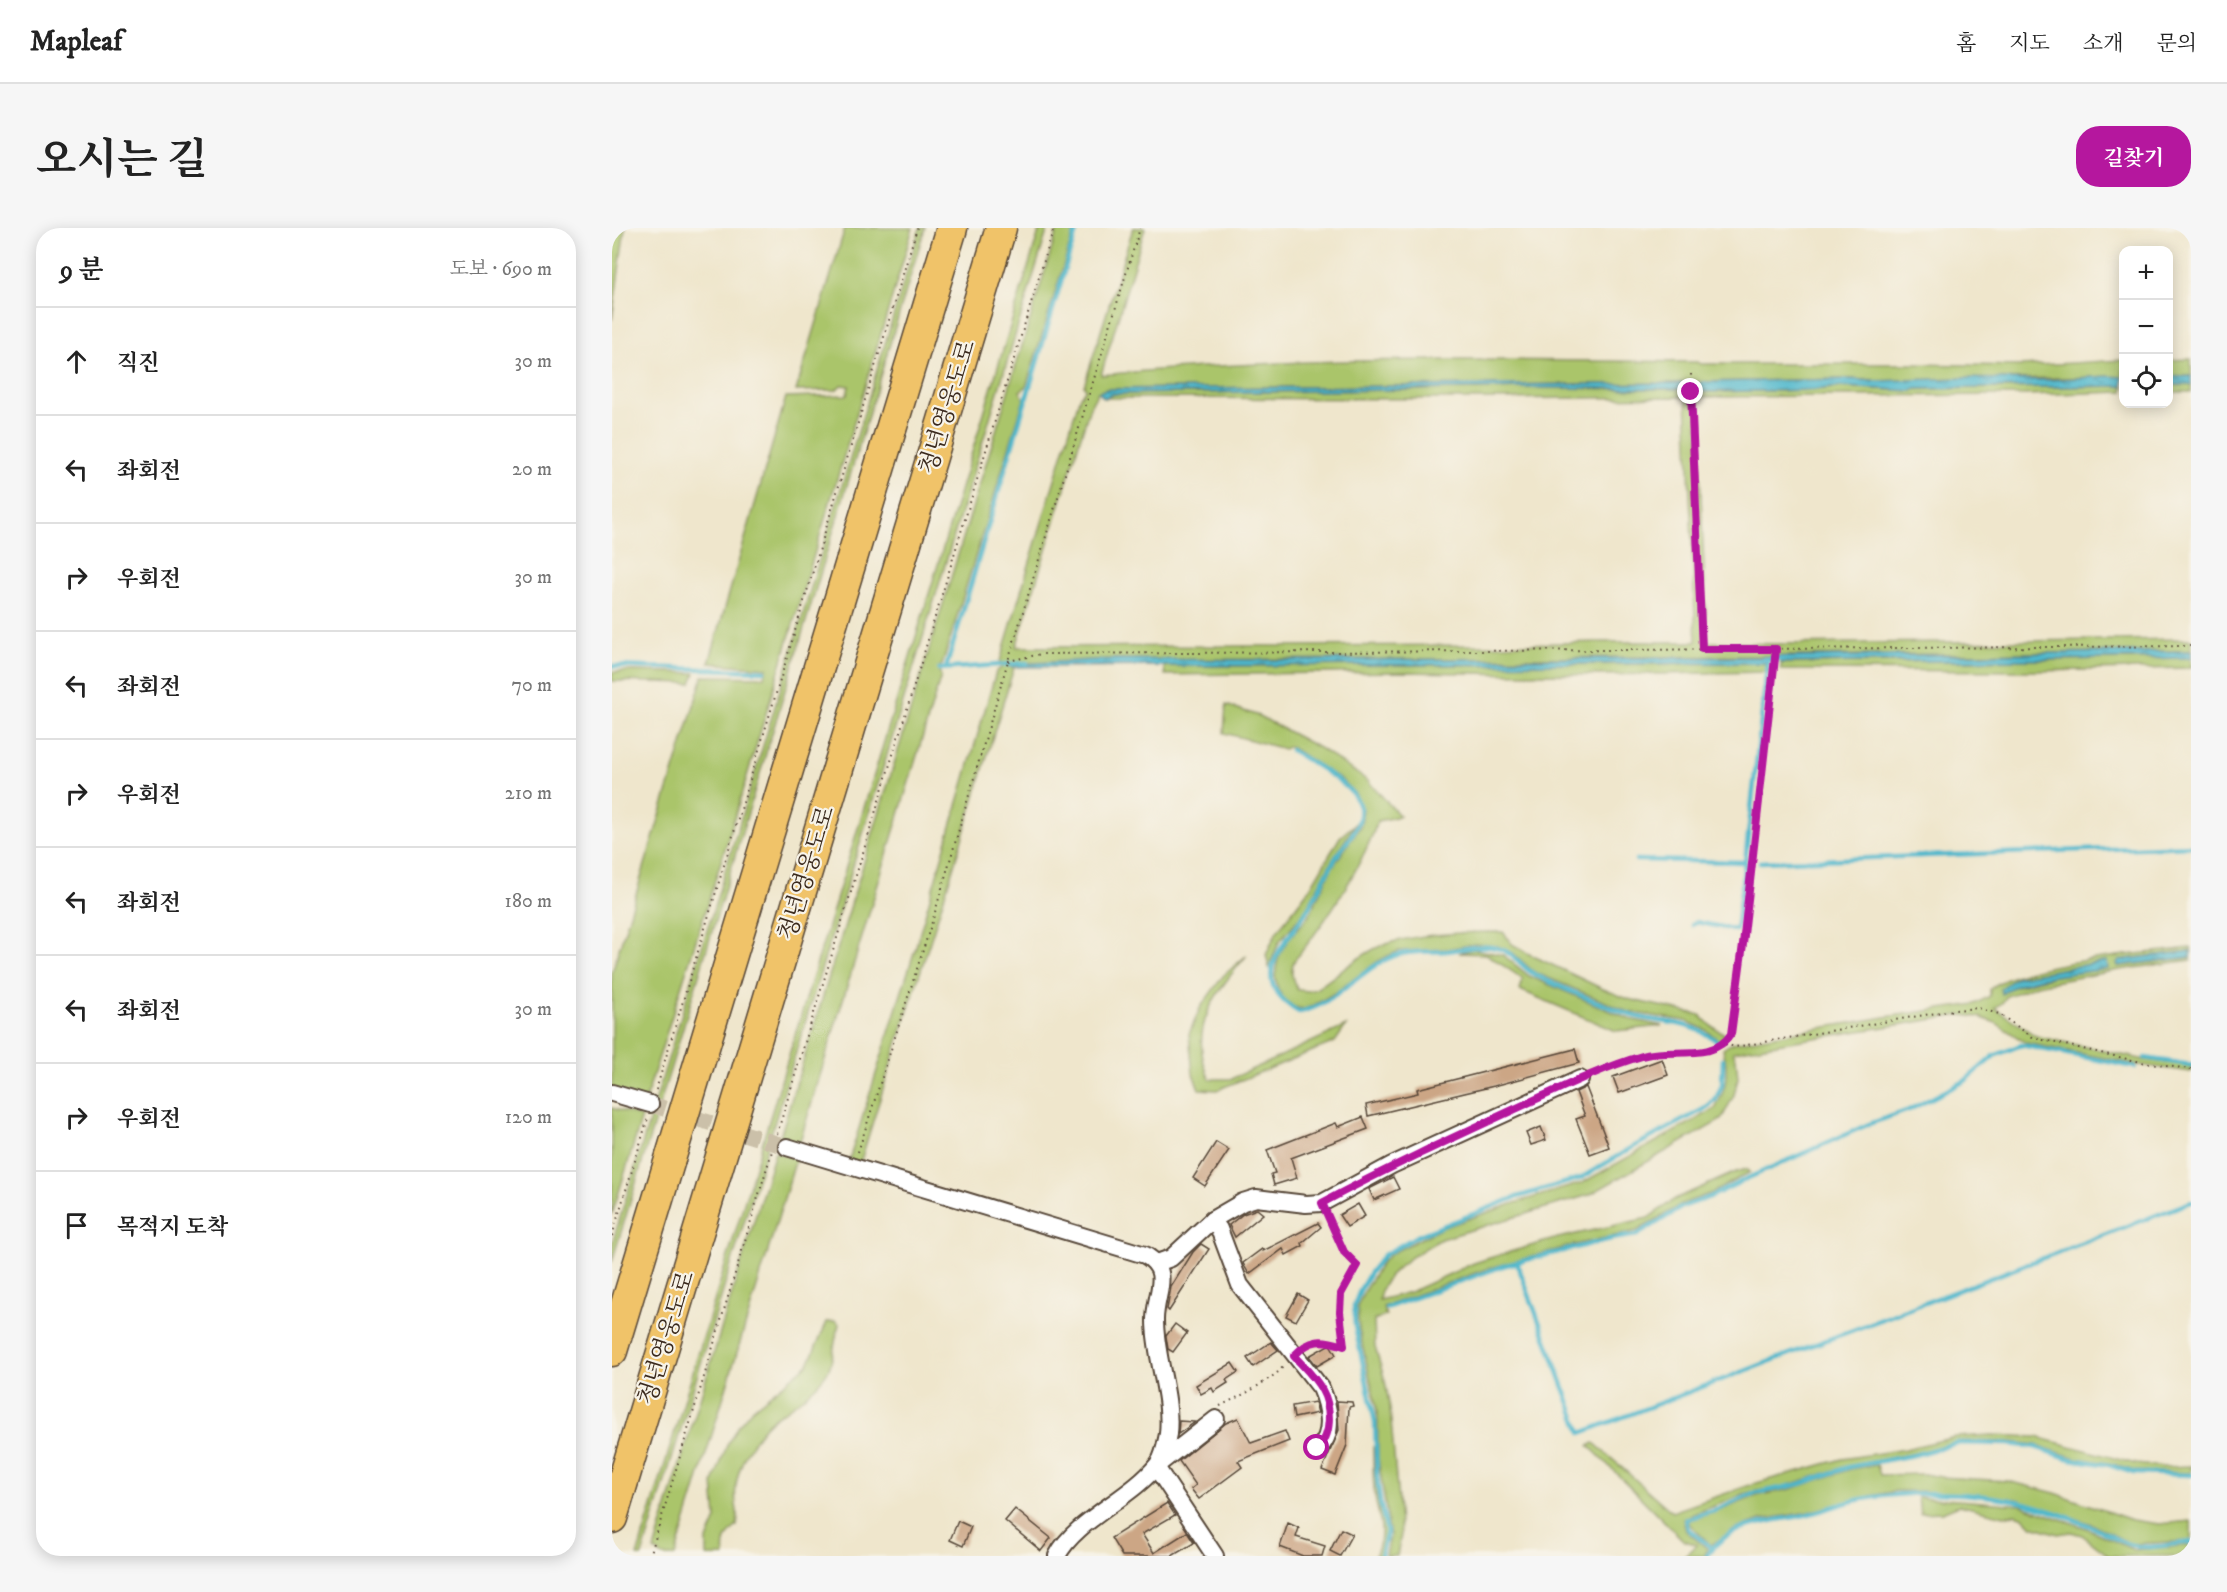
<!DOCTYPE html>
<html lang="ko">
<head>
<meta charset="utf-8">
<style>
	body { margin:0; font-family:"IM FELL DW Pica","Noto Serif KR",serif; background:#f6f6f6; color:#222 }
	.controls { position:absolute; right:18px; top:18px; display:grid; overflow:hidden; border-radius:12px; box-shadow:0 3px 15px #0003 }
	.controls button { width:54px; height:54px; display:grid; place-items:center; padding:0; border:0; border-bottom:2px solid #e0e0e0; background:#fff; color:#222; font:30px sans-serif }
	.stop { position:absolute; width:18px; height:18px; margin:-14px; border:4px solid #b5179e; border-radius:50%; background:#fff }
	.stop.end { background:#b5179e; border-color:#fff; box-shadow:0 2px 6px #0008 }
	.list { margin:0; padding:0; list-style:none }
	h2 { display:flex; justify-content:space-between; align-items:center; height:78px; margin:0; padding:0 24px; font-size:26px }
	h2 small { font-size:20px; font-weight:400; color:#767676 }
	.list li { display:grid; grid-template-columns:39px 1fr auto; gap:18px; align-items:center; box-sizing:border-box; height:108px; padding:0 24px; border-top:2px solid #e0e0e0 }
	.list b { display:block; font-size:22px; white-space:nowrap }
	.list em { font-size:20px; font-style:normal; color:#767676 }
	.icon { flex:none; width:33px; height:33px; fill:none; stroke:currentColor; stroke-width:2; stroke-linecap:round; stroke-linejoin:round }
	.map { position:relative; flex:none; width:1579px; height:1328px; overflow:hidden; border-radius:24px }
	header { display:flex; align-items:center; gap:36px; box-sizing:border-box; height:84px; padding:0 30px; background:#fff; border-bottom:2px solid #e0e0e0 }
	header strong { font-size:28px }
	nav { display:flex; gap:33px; margin-inline-start:auto; font-size:21px }
	.intro { display:flex; align-items:center; justify-content:space-between; box-sizing:border-box; height:144px; padding:0 36px }
	h1 { margin:0; font-size:42px }
	.button { padding:15px 27px; border-radius:24px; background:#b5179e; color:#fff; font-size:21px; font-weight:700 }
	main { display:flex; gap:36px; padding:0 36px }
	aside { flex:1; background:#fff; border-radius:24px; box-shadow:0 3px 15px #0003 }
	.map>svg:first-child { display:block }
</style>
</head>
<body>
<header>
<strong>Mapleaf</strong>
<nav><a>홈</a><a>지도</a><a>소개</a><a>문의</a></nav>
</header>
<div class="intro"><h1>오시는 길</h1><a class="button">길찾기</a></div>
<main>
<aside>
<h2>9 분<small>도보 · 690 m</small></h2>
<ul class="list">
<li><svg class="icon" aria-label="ahead" viewBox="0 0 24 24"><path d="M12 20V5M6 11l6-6 6 6"/></svg><div><b>직진</b></div><em>30 m</em></li>
<li><svg class="icon" aria-label="left" viewBox="0 0 24 24"><path d="M17 20v-9H6M10 6l-5 5 5 5"/></svg><div><b>좌회전</b></div><em>20 m</em></li>
<li><svg class="icon" aria-label="right" viewBox="0 0 24 24"><path d="M7 20v-9h11M14 6l5 5-5 5"/></svg><div><b>우회전</b></div><em>30 m</em></li>
<li><svg class="icon" aria-label="left" viewBox="0 0 24 24"><path d="M17 20v-9H6M10 6l-5 5 5 5"/></svg><div><b>좌회전</b></div><em>70 m</em></li>
<li><svg class="icon" aria-label="right" viewBox="0 0 24 24"><path d="M7 20v-9h11M14 6l5 5-5 5"/></svg><div><b>우회전</b></div><em>210 m</em></li>
<li><svg class="icon" aria-label="left" viewBox="0 0 24 24"><path d="M17 20v-9H6M10 6l-5 5 5 5"/></svg><div><b>좌회전</b></div><em>180 m</em></li>
<li><svg class="icon" aria-label="left" viewBox="0 0 24 24"><path d="M17 20v-9H6M10 6l-5 5 5 5"/></svg><div><b>좌회전</b></div><em>30 m</em></li>
<li><svg class="icon" aria-label="right" viewBox="0 0 24 24"><path d="M7 20v-9h11M14 6l5 5-5 5"/></svg><div><b>우회전</b></div><em>120 m</em></li>
<li><svg class="icon" aria-label="arrive" viewBox="0 0 24 24"><path d="M6 21V4h12l-3 4 3 4H6"/></svg><div><b>목적지 도착</b></div></li>
</ul>
</aside>
<div class="map">
<svg width="1579" height="1328" viewBox="0 0 1579 1328">
	<defs>
		<pattern id="water-ripples" width="26" height="14" patternUnits="userSpaceOnUse" patternTransform="scale(1.5)"><rect width="26" height="14" fill="#4eb7cc"/><path d="M2 4q2-2 4 0t4 0M15 11q2-2 4 0t4 0" fill="none" stroke="#4295a5"/></pattern>
	</defs>
	<rect width="100%" height="100%" fill="#f7f3e8"/>
	<filter id="ink" filterUnits="userSpaceOnUse"><feTurbulence type="fractalNoise" baseFrequency=".0167" numOctaves="2"/><feDisplacementMap in="SourceGraphic" scale="12" xChannelSelector="R" yChannelSelector="G"/><feConvolveMatrix kernelMatrix="1 2 1 2 8 2 1 2 1" color-interpolation-filters="sRGB"/></filter>
	<filter id="wash" filterUnits="userSpaceOnUse"><feTurbulence type="fractalNoise" baseFrequency=".008" numOctaves="4" result="noise"/><feDisplacementMap in="SourceGraphic" scale="24" xChannelSelector="R" yChannelSelector="G"/><feGaussianBlur stdDeviation="1.35" result="paint"/><feColorMatrix in="noise" values="0 0 0 0 0 0 0 0 0 0 0 0 0 0 0 0 0 1.4 0 .05"/><feComposite in="paint" operator="in"/></filter>
	<g filter="url(#wash)">
		<rect width="100%" height="100%" fill="#efe6cc"/>
		<!-- grass -->
		<g fill="#aac56b" stroke="#727844" stroke-width="1.5" fill-rule="evenodd">
			<polygon points="0,0 13,0 0,92"/>
			<polygon points="233,0 301,0 113,621 33,873 0,860 0,744 91,448 152,449 155,440 97,435 174,169 235,167 237,158 229,157 224,162 184,163"/>
			<polygon points="308,0 313,0 0,1034 0,1016"/>
			<polygon points="428,0 436,0 30,1328 25,1328"/>
			<polygon points="446,0 463,0 414,159 408,163 412,171 330,437 326,440 329,448 187,917 167,912"/>
			<path d="M 521,0 L 533,0 L 489,147 C 687,127 887,132 1085,134 L 1089,136 L 1301,136 L 1409,138 L 1511,132 L 1511,149 L 1262,153 L 1240,151 L 1091,154 L 1089,164 L 1201,162 L 1230,159 L 1300,163 L 1304,161 L 1512,158 L 1511,164 L 1411,167 L 1085,169 L 1095,414 L 1163,416 L 1579,411 L 1579,423 C 1325,427 1070,429 816,431 C 677,432 539,429 401,436 L 399,439 L 402,440 C 378,515 357,591 333,666 C 305,756 275,845 248,936 L 237,932 L 304,718 L 384,444 L 389,440 L 388,433 L 468,168 L 474,161 L 472,158 ZM 1074,155 L 1074,161 L 922,160 L 502,166 L 492,170 L 874,171 L 1074,169 L 1084,414 L 985,414 L 882,417 L 404,419 L 478,179 L 486,164 L 495,161 Z"/>
			<polygon points="1579,131 1579,148 1557,149 1556,132"/>
			<polygon points="1556,157 1579,157 1579,164 1557,164"/>
			<polygon points="1579,430 1579,440 1421,443 1169,442 1169,435"/>
			<polygon points="1157,435 1157,444 986,447 790,444 553,447 552,438"/>
			<polygon points="21,443 83,445 79,455 0,453 0,444"/>
			<path d="M 614,477 L 647,488 L 709,521 L 756,553 L 788,588 L 766,593 C 747,644 716,691 682,733 C 678,743 680,753 686,762 L 696,763 L 704,761 C 724,748 741,732 762,721 C 793,705 856,704 891,704 L 900,716 L 917,726 L 989,760 L 1016,771 L 1088,787 L 1099,798 L 1113,806 L 1108,813 L 1094,802 L 1074,793 L 1017,784 L 922,744 L 902,726 L 886,718 L 863,716 L 835,721 L 787,723 L 769,731 L 724,764 L 702,777 L 692,781 L 682,779 L 671,770 L 666,761 L 663,748 L 665,735 L 668,725 L 679,708 L 696,689 L 720,640 L 749,597 L 751,581 L 744,567 L 731,553 L 680,520 L 675,519 L 672,521 L 612,505 Z"/>
			<polygon points="744,595 718,636 693,683 667,714 657,739 654,727 664,705 698,660 728,609"/>
			<path d="M 1579,720 L 1579,723 L 1508,732 L 1506,738 L 1579,729 L 1579,732 L 1507,742 L 1425,757 L 1395,768 L 1390,775 L 1383,780 L 1424,808 L 1533,832 L 1579,838 L 1579,844 L 1528,837 L 1414,815 L 1384,795 L 1367,789 L 1349,787 L 1121,823 L 1124,830 L 1126,850 L 1122,867 L 1109,892 L 977,967 L 829,1011 C 806,1025 770,1043 767,1072 L 798,1064 L 862,1035 L 884,1028 L 946,1010 L 1036,990 L 1063,971 L 1124,944 L 1135,941 L 1138,944 L 1100,965 L 1070,976 L 1025,1003 L 966,1016 L 874,1041 L 771,1079 L 774,1087 L 762,1092 L 763,1119 L 773,1153 L 778,1181 L 789,1307 L 785,1328 L 774,1328 L 778,1308 L 766,1230 L 766,1192 L 763,1173 L 747,1102 L 745,1079 L 752,1063 L 770,1034 L 780,1025 L 830,1000 L 903,975 L 970,955 L 1103,881 C 1115,860 1117,844 1111,821 L 1120,815 L 1273,789 L 1363,776 L 1378,768 L 1378,761 C 1409,734 1534,725 1579,720 ZM 1495,734 L 1397,760 L 1405,749 Z"/>
			<polygon points="861,721 891,727 917,748 1017,791 1050,798 1004,803 908,762 911,751 874,726 847,725"/>
			<path d="M 635,727 C 604,764 574,801 598,851 L 619,851 L 734,798 L 723,814 L 718,816 L 605,862 L 587,861 L 581,846 L 577,806 L 588,780 L 611,748 Z"/>
			<polygon points="0,880 30,889 0,987"/>
			<polygon points="163,924 184,931 63,1328 51,1328 42,1322"/>
			<path d="M 223,1093 L 227,1096 C 223,1109 221,1131 217,1141 C 207,1160 179,1179 162,1190 C 150,1198 135,1222 130,1235 C 125,1248 122,1262 124,1276 C 125,1284 127,1290 125,1298 C 114,1307 111,1314 113,1328 L 95,1328 L 95,1312 L 104,1291 L 101,1255 L 115,1217 L 125,1199 L 139,1182 L 196,1136 L 215,1094 Z"/>
			<polygon points="1380,1207 1425,1209 1524,1236 1552,1239 1579,1238 1579,1245 1522,1243 1502,1236 1464,1230 1424,1217 1400,1214 1346,1213 1303,1225 1236,1238 1170,1259 1139,1264 1079,1287 1071,1291 1074,1303 1096,1321 1092,1328 1073,1328 1085,1317 1071,1312 977,1218 982,1215 1060,1284 1141,1256 1230,1231 1293,1221 1343,1209"/>
			<path d="M 761,1218 L 765,1268 L 774,1304 L 773,1314 L 767,1328 L 763,1328 C 776,1299 765,1290 762,1262 C 761,1247 761,1233 761,1218 Z"/>
			<polygon points="1265,1237 1268,1247 1312,1246 1329,1249 1396,1253 1443,1265 1520,1292 1547,1296 1579,1293 1579,1313 1519,1316 1480,1296 1405,1271 1309,1263 1284,1263 1259,1268 1196,1284 1148,1292 1122,1302 1099,1317 1077,1296 1077,1292 1101,1285 1144,1268 1179,1261 1239,1241"/>
			<polygon points="1306,1269 1409,1277 1474,1300 1522,1322 1579,1317 1579,1328 1497,1328 1470,1307 1459,1304 1446,1306 1420,1298 1410,1288 1403,1286 1392,1288 1347,1277 1330,1284 1308,1285"/>
		</g>
		<!-- water -->
		<g fill="url(#water-ripples)" stroke="#447075" stroke-width="1.5">
			<polygon points="1496,148 1511,149 1511,158 1304,161 1300,163 1230,159 1201,162 1089,164 1085,161 1084,157 1091,154 1240,151 1262,153 1351,150 1436,152"/>
			<polygon points="1579,148 1579,157 1557,157 1557,149"/>
			<polygon points="1074,155 1074,161 922,160 502,166 492,170 486,164 495,161"/>
			<polygon points="1579,423 1579,430 1169,435 1169,429"/>
			<polygon points="1158,429 1157,435 398,439 402,436 500,431 675,432"/>
			<polygon points="1579,723 1579,729 1506,738 1505,735 1507,732"/>
			<path d="M 1495,733 L 1496,741 C 1469,745 1408,749 1390,766 L 1388,761 L 1405,749 Z"/>
		</g>
		<g fill="none" stroke-linecap="round" stroke-linejoin="round">
			<!-- stream -->
			<g stroke="#4eb7cc" stroke-width="4.5">
				<polyline points="1070,158 1088,159"/>
				<polyline points="1152,431 1173,431"/>
				<polyline points="0,438 152,443"/>
				<polyline points="334,440 465,0"/>
				<polyline points="327,441 415,435"/>
				<path d="M 679,522 C 697,534 744,557 748,580 C 751,596 735,613 727,625 C 715,643 707,663 695,682 C 674,717 631,751 687,784 C 726,777 753,734 789,726 C 805,723 820,724 835,723 C 852,721 868,716 885,720 C 904,725 909,739 922,746 C 950,761 981,772 1010,784 C 1044,798 1071,788 1105,813"/>
				<polyline points="1024,632 1133,634 1156,431"/>
				<polyline points="1148,634 1579,618"/>
				<polyline points="1080,697 1084,694 1124,702 1133,634"/>
				<polyline points="1533,830 1579,837"/>
				<polyline points="905,1035 969,1205 1579,974"/>
				<polyline points="774,1080 894,1037 999,1011 1025,1007 1070,979 1098,969 1134,951 1257,896 1297,882 1353,853 1382,828 1409,817 1523,839"/>
				<polyline points="1100,1320 1076,1301 1074,1291 1105,1282 1141,1266 1188,1256 1237,1239 1302,1227 1345,1215 1396,1216 1423,1219 1459,1231 1497,1237 1522,1245 1579,1247"/>
				<polyline points="769,1328 775,1304 768,1274 765,1249 763,1194 743,1098 742,1078 748,1062 759,1043 772,1027 805,1008 902,970 969,950 1021,919 1092,881 1103,873 1110,857 1111,831"/>
				<path d="M 1095,1328 C 1114,1297 1155,1294 1188,1288 C 1209,1284 1229,1275 1250,1271 C 1297,1263 1362,1263 1409,1274 C 1434,1280 1459,1290 1483,1300 C 1495,1305 1507,1314 1520,1317 C 1537,1322 1561,1316 1579,1314"/>
			</g>
		</g>
		<g id="blocks">
			<!-- building -->
			<g fill="#cca685">
				<polygon points="963,821 967,835 882,858 756,888 754,877 806,865 805,861"/>
				<polygon points="1050,831 1056,847 1007,865 1001,849"/>
				<polygon points="974,859 997,919 978,926 964,891 973,888 964,864"/>
				<polygon points="751,889 756,901 679,930 685,950 662,957 659,946 663,945 655,922 724,895 726,899"/>
				<polygon points="929,899 934,912 919,917 914,905"/>
				<polygon points="604,914 617,922 593,958 581,950"/>
				<polygon points="781,949 787,961 762,972 757,961"/>
				<polygon points="746,976 753,988 735,999 727,987"/>
				<polygon points="645,981 651,986 623,1009 617,997 631,986"/>
				<polygon points="706,995 709,999 690,1015 691,1018 674,1027 671,1021 637,1046 633,1039 631,1035 650,1021 651,1023"/>
				<polygon points="589,1016 597,1021 557,1083 555,1081 559,1059 581,1024"/>
				<polygon points="686,1066 696,1072 684,1093 674,1088"/>
				<polygon points="563,1096 575,1105 561,1124 556,1121 554,1108"/>
				<polygon points="659,1114 666,1122 641,1139 635,1130"/>
				<polygon points="718,1116 724,1127 705,1138 697,1128"/>
				<polygon points="620,1135 626,1144 614,1152 616,1155 602,1164 600,1160 589,1166 584,1157"/>
				<polygon points="725,1173 740,1174 741,1178 737,1179 735,1217 723,1247 710,1242 727,1202"/>
				<polygon points="703,1174 706,1185 682,1190 680,1178"/>
				<polygon points="626,1190 639,1215 673,1203 677,1213 626,1233 630,1239 587,1271 579,1261 584,1257 567,1233 614,1195"/>
				<polygon points="567,1193 583,1194 566,1206"/>
				<polygon points="555,1275 563,1287 530,1306 542,1325 575,1304 582,1315 560,1328 510,1328 499,1310"/>
				<polygon points="403,1281 439,1310 429,1323 393,1293"/>
				<polygon points="346,1293 359,1299 351,1318 338,1312"/>
				<polygon points="676,1295 687,1300 684,1309 713,1318 710,1328 691,1328 668,1319"/>
				<polygon points="729,1301 740,1306 728,1328 718,1323"/>
			</g>
		</g>
	</g>
	<g filter="url(#ink)">
		<use href="#blocks" fill-opacity="0" stroke="#564638" stroke-width="1.5"/>
		<g fill="none" stroke-linecap="round" stroke-linejoin="round">
			<!-- minor-tunnel -->
			<polyline stroke="#cbc0a9" stroke-width="16" stroke-dasharray="16 8" stroke-linecap="butt" points="38,876 175,919"/>
			<!-- minor casing -->
			<g stroke="#564638" stroke-width="20">
				<g id="minor">
					<polyline points="0,865 38,876"/>
					<path d="M 175,919 L 533,1027 C 561,1043 543,1065 543,1092 C 543,1131 560,1166 556,1206 C 554,1215 552,1229 546,1236 C 520,1270 463,1292 445,1328"/>
					<path d="M 600,992 L 607,1001 L 628,1057 L 709,1160 C 717,1178 723,1207 706,1220"/>
					<polyline points="545,1035 559,1030 600,992 631,974 644,970 694,976 710,975 780,937 968,851"/>
					<polyline points="548,1235 604,1191"/>
					<polyline points="544,1239 603,1328"/>
				</g>
			</g>
			<!-- motorway casing -->
			<g stroke="#564638" stroke-width="33">
				<g id="motorway">
					<polyline points="0,1123 340,0"/>
					<polyline points="0,1290 389,0"/>
				</g>
			</g>
			<!-- path -->
			<g stroke="#564638" stroke-width="2" stroke-dasharray="1.5 4.5" stroke-linecap="butt">
				<polyline points="1079,146 1090,421"/>
				<polyline points="396,433 429,426 1579,418"/>
				<polyline points="1113,816 1123,819 1342,782 1366,780 1387,786 1422,810 1538,836 1579,841"/>
				<path d="M 982,846 C 998,840 1014,832 1031,827 C 1059,819 1101,834 1119,806 L 1131,716 L 1164,422"/>
				<polyline points="44,862 305,0"/>
				<polyline points="165,906 442,0"/>
				<polyline points="246,924 321,691 396,433 528,0"/>
				<polyline points="0,1008 36,890"/>
				<polyline points="695,1116 717,1113 732,1118 728,1084 729,1066 745,1037 732,1024 716,988"/>
				<polyline points="608,1178 638,1163 664,1146 672,1138"/>
				<polyline points="38,1328 160,923"/>
			</g>
			<!-- minor -->
			<use href="#minor" stroke="#fff" stroke-width="16"/>
			<!-- motorway -->
			<use href="#motorway" stroke="#f0c369" stroke-width="30"/>
		</g>
	</g>
	<g fill="none" stroke-linecap="round" stroke-linejoin="round" filter="url(#ink)">
		<!-- route -->
		<path stroke="#b5179e" stroke-width="8" d="M 705,1220 C 721,1208 719,1178 710,1162 C 703,1149 691,1138 682,1128 C 698,1110 710,1111 732,1118 L 728,1084 L 729,1066 L 745,1037 L 732,1024 L 710,975 C 773,941 838,911 903,881 C 945,862 986,841 1030,828 C 1058,819 1101,835 1119,806 L 1131,716 L 1164,421 L 1090,421 L 1079,164"/>
	</g>
	<g text-anchor="middle" stroke-width="4.5" stroke-linejoin="round" paint-order="stroke">
		<!-- street labels -->
		<g font-size="24" fill="#3b2a1e" stroke="#f7f3e8">
			<text transform="translate(335 179) rotate(-73)" y="8">청년영웅도로</text>
			<text transform="translate(194 645) rotate(-73)" y="8">청년영웅도로</text>
			<text transform="translate(54 1110) rotate(-73)" y="8">청년영웅도로</text>
		</g>
	</g>
</svg>
<div class="controls">
<button>+</button>
<button>−</button>
<button><svg class="icon" aria-label="locate" viewBox="0 0 24 24"><circle cx="12" cy="12" r="6"/><path d="M12 2v4M12 18v4M2 12h4M18 12h4"/></svg></button>
</div>
<div class="stop" style="left:705px;top:1220px"></div>
<div class="stop end" style="left:1079px;top:164px"></div>
</div>
</main>
</body>
</html>
